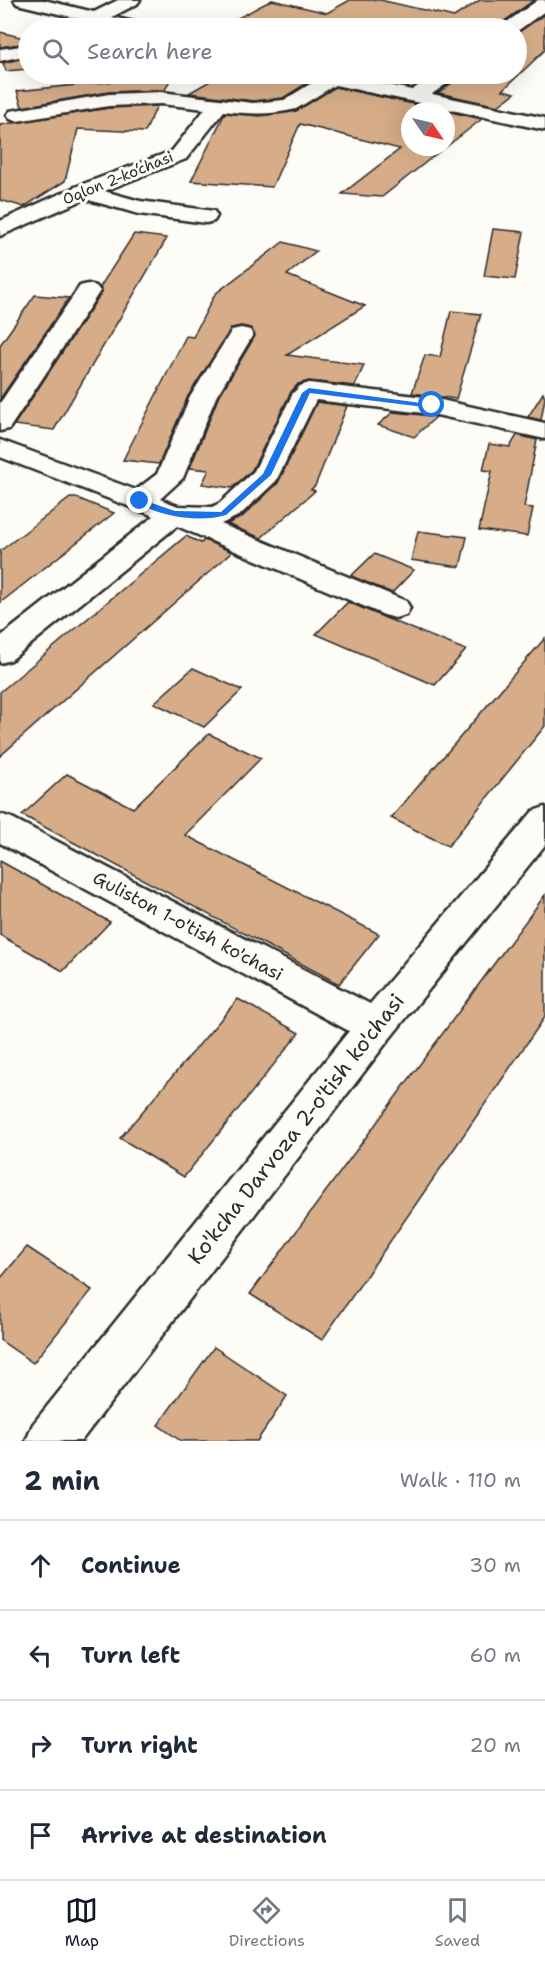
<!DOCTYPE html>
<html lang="en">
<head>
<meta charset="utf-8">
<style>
	body { margin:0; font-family:"Shantell Sans",sans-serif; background:#f2f2f3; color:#1f2937 }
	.compass { position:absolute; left:401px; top:102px; width:54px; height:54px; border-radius:50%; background:#fff; box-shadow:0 6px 24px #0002; rotate:124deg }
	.stop { position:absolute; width:18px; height:18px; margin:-14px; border:4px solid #1a73e8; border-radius:50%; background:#fff }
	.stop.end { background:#1a73e8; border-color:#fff; box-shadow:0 2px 6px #0008 }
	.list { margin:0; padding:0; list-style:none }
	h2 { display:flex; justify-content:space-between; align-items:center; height:78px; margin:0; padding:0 24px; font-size:26px }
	h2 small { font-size:20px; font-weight:400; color:#747a83 }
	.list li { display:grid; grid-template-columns:39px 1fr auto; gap:18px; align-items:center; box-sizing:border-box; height:90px; padding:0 24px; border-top:2px solid #e0e1e3 }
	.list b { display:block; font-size:22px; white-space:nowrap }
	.list em { font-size:20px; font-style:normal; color:#747a83 }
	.icon { flex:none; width:33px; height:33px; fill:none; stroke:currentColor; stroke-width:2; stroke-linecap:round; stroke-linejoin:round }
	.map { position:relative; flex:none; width:545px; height:1441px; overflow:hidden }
	.search { position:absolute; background:#fff; box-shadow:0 6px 24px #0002; left:18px; right:18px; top:18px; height:66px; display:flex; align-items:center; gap:15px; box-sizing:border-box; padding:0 21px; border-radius:33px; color:#747a83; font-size:22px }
	.sheet { height:438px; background:#fff }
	nav { display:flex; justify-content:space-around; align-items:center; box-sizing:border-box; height:84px; border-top:2px solid #e0e1e3; background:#fff; font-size:16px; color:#747a83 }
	nav a { display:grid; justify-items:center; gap:3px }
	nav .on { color:#111827 }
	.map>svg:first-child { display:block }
</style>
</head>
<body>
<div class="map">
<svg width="545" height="1441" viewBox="0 0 545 1441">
	<rect width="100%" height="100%" fill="#fdfcf7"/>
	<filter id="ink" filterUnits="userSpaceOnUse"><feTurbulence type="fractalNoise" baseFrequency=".0167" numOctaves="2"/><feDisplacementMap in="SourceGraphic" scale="12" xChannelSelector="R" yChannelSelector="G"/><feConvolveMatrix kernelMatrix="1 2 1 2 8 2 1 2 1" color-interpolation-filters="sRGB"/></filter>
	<g filter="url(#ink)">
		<!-- building -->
		<g fill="#d6ad88" stroke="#2b2b2b" stroke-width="1.5">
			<polygon points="272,0 327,13 350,0 380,0 454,17 480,0 534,0 503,22 499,28 219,28"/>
			<polygon points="545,14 545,50 503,90 515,93 498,106 438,93 456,80 459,74 516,74 516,34"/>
			<polygon points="0,32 28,39 28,43 0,47"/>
			<polygon points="28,57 28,69 6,71 3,63"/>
			<polygon points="132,74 172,76 165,90 109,92 22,107 17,91 135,79"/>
			<polygon points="222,74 299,74 302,80 309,82 283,98 253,101 189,93"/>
			<polygon points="343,74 433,74 412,88"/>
			<polygon points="335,87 446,111 410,111 410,147 445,147 382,197 342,194 400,149 300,124 272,187 191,181 225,113 260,116 296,111"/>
			<polygon points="157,106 145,132 78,129 65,181 24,207 0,200 0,125 109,108"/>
			<polygon points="446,111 482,119 446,147"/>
			<polygon points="493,229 524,232 515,279 484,276"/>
			<polygon points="134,234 167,238 54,430 14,425 102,292 100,287"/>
			<polygon points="283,242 316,251 287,275 365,306 287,355 364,365 355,386 309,381 298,384 291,392 252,470 232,488 202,484 209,470 190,468 218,398 255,336 250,328 241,326 232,328 188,396 159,464 123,460 186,336 193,337 215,294"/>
			<polygon points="35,295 69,298 0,399 0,345"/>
			<polygon points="451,311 481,314 456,399 412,393 425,355 440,357"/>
			<polygon points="543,393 545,398 541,420 528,417"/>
			<polygon points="317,402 347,406 315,486 311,489 315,491 261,538 227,524 242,517 278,483"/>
			<polygon points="393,412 432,416 436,417 414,437 378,425"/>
			<polygon points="517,435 537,440 524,507 533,508 527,536 479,530 492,471 483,470 489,444 510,447"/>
			<polygon points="70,498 77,498 114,513 0,603 0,551"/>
			<polygon points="418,531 467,537 460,567 411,560"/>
			<polygon points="186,536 201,543 204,540 232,552 0,756 0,692"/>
			<polygon points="374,554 414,570 392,593 351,576"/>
			<polygon points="348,602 383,617 466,650 435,685 316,634"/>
			<polygon points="545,638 545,726 448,846 391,818"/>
			<polygon points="193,668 242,690 204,727 154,703"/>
			<polygon points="209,734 261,758 185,835 379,934 339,984 22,815 67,774 133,808"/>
			<polygon points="0,861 110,922 63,971 0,935"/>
			<polygon points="545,895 545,1017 322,1340 250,1294"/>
			<polygon points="238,999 299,1033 184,1177 120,1138"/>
			<polygon points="27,1247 92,1290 33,1363 0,1340 0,1279"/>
			<polygon points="214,1347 287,1396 257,1441 181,1441 158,1425"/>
		</g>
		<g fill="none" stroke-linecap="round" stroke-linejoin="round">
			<!-- minor casing -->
			<g stroke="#2b2b2b" stroke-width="5">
				<g id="minor">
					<polygon points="14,0 44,0 94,12 118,0 140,0 137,4 112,17 143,24 146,28 117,28 17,4"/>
					<polygon points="538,0 545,0 545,11 516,32 516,28 501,28 504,24"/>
					<polygon points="28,45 28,55 0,61 0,49"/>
					<path d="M 301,74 L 334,74 L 412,90 L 436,74 L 457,74 L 455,78 L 432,94 L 545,118 L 545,130 L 335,85 L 296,109 C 272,115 248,114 224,111 L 186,159 L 104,191 L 140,201 L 214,211 L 217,216 L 214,221 L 206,223 L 139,214 L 85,199 L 0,236 L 0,221 L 75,187 L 172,151 L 205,109 L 161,104 L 109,106 L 17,121 L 10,119 L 7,115 L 10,111 L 109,94 L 161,92 L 253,103 L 284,100 L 315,81 L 303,78 Z"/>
					<polygon points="88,284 96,286 100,291 9,429 0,431 0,403 80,286"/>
					<polygon points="241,328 250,330 253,335 216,397 183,478 160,499 178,506 212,507 220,503 254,471 293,393 300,386 309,383 432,398 545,423 545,439 432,414 316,400 276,481 240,515 221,524 406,601 410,608 406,615 395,618 384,615 177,526 11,660 0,663 0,637 154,516 0,457 0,440 136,490 157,474 190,397 232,330"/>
					<polygon points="545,807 545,845 390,1038 81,1441 26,1441 33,1424 349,1031 0,843 0,814 12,818 370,1004 533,811"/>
				</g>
			</g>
			<!-- minor -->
			<use href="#minor" fill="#fdfcf7" fill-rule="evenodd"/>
		</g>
	</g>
	<!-- route -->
	<path fill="#1a73e8" d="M 309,388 L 436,405 L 432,408 L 310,393 L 271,475 L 226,515 C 200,523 158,517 136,501 L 143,500 L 175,511 L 221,512 L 263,474 L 302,393 Z"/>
	<g text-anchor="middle" stroke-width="6" stroke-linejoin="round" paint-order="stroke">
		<!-- far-street labels -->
		<g font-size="15" fill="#2b2b2b" stroke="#fdfcf7">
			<text transform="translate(118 178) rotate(-22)" y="5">Oqlon 2-ko‘chasi</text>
		</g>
		<!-- street labels -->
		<g font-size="18" fill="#2b2b2b" stroke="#fdfcf7">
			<text transform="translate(188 926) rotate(28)" y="6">Guliston 1-o'tish ko'chasi</text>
		</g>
		<!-- near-street labels -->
		<g font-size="21" fill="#2b2b2b" stroke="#fdfcf7">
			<text transform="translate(296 1129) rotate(-52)" y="7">Ko'kcha Darvoza 2-o'tish ko'chasi</text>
		</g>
	</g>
</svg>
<svg class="compass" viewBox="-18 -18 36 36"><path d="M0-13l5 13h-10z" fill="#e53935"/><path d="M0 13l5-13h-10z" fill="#747a83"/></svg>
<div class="stop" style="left:432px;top:405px"></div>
<div class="stop end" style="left:140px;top:501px"></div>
<div class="search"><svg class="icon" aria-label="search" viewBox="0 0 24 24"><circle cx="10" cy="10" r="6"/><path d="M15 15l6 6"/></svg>Search here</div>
</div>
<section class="sheet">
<h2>2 min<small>Walk · 110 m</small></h2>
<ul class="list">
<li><svg class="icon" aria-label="ahead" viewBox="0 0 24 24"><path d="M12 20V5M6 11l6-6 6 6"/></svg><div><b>Continue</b></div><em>30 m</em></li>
<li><svg class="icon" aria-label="left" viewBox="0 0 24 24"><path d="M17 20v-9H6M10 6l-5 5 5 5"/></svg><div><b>Turn left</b></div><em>60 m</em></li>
<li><svg class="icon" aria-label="right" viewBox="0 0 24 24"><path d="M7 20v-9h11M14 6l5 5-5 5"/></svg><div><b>Turn right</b></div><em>20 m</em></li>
<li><svg class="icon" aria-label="arrive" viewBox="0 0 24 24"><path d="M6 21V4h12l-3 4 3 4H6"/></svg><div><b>Arrive at destination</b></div></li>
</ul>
</section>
<nav>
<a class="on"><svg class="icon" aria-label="map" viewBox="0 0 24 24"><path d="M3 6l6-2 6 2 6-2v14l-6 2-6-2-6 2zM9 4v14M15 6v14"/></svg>Map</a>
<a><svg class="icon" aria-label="directions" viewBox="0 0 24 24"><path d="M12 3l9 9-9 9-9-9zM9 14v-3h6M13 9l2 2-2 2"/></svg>Directions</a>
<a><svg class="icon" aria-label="saved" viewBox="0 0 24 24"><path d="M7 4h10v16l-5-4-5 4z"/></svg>Saved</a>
</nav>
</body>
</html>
